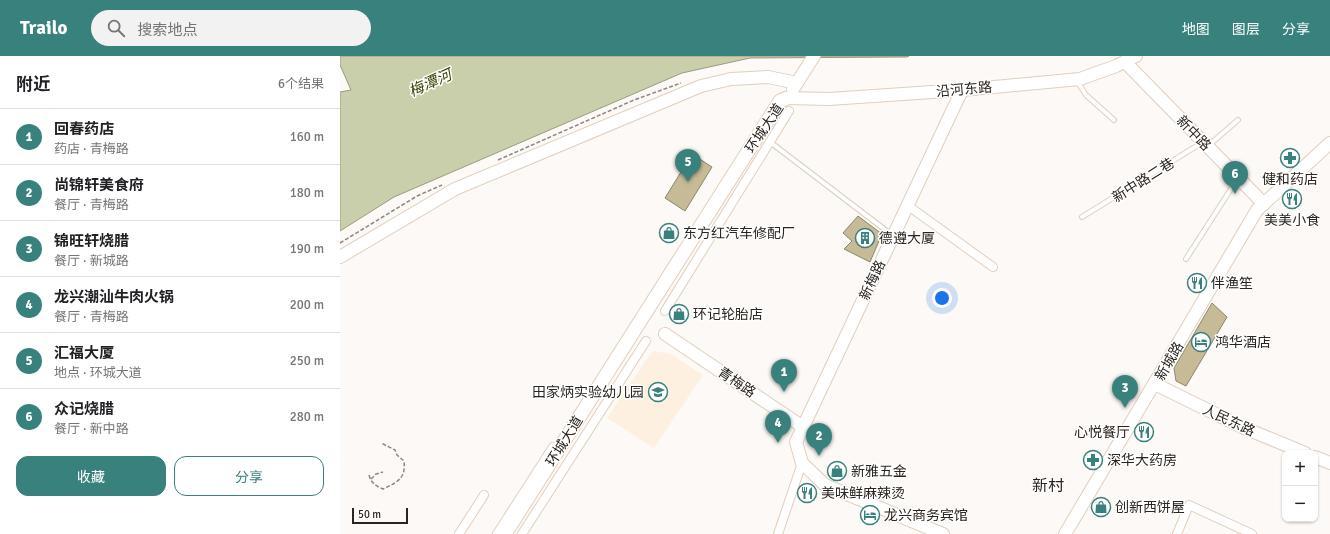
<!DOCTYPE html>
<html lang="zh">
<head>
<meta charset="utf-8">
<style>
	body { margin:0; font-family:Signika,"Noto Sans SC",sans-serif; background:#f2f2f2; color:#202124 }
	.controls { position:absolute; right:12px; bottom:12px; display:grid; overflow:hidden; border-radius:8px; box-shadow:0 1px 3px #0004 }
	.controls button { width:36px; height:36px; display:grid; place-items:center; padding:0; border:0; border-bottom:1px solid #e0e0e0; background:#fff; color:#202124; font:20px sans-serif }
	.scale { position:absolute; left:12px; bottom:10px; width:56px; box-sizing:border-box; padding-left:4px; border:2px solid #2c251f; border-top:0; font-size:11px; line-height:14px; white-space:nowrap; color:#2c251f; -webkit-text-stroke:3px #fff; paint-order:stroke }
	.you { position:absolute; left:602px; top:242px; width:14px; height:14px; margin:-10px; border:3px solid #fff; border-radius:50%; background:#1a73e8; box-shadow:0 0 0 6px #1a73e833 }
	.badge { display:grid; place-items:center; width:26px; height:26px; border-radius:50%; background:#39817d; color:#fff; font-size:13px; font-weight:700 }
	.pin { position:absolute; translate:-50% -33px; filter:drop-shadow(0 1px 2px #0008) }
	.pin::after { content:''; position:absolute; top:21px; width:14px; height:12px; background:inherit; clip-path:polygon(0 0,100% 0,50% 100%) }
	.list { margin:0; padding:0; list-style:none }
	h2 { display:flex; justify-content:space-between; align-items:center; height:52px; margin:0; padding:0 16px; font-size:17px }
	h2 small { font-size:13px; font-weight:400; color:#757577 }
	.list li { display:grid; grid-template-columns:26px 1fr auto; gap:12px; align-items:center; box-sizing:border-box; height:56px; padding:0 16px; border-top:1px solid #e0e0e0 }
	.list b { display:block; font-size:15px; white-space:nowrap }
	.list p { margin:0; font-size:13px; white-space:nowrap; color:#757577 }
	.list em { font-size:13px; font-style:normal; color:#757577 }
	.actions { display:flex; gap:8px; padding:12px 16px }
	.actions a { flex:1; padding:9px 0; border:1px solid #39817d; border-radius:12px; text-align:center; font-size:14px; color:#39817d }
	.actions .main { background:#39817d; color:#fff }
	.icon { flex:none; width:22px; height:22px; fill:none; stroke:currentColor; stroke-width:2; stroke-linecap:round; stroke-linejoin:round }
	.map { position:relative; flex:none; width:990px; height:478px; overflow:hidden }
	header { display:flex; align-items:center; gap:24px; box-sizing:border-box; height:56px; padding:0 20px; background:#39817d; color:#fff }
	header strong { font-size:19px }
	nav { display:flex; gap:22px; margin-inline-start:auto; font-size:14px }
	.search { width:280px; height:36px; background:#f2f2f2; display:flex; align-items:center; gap:10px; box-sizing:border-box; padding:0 14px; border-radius:22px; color:#757577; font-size:15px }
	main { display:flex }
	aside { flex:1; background:#fff }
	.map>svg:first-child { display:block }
</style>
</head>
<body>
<header>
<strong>Trailo</strong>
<div class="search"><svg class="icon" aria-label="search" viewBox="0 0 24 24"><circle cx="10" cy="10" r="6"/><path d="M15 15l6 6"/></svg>搜索地点</div>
<nav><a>地图</a><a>图层</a><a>分享</a></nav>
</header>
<main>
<aside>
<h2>附近<small>6个结果</small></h2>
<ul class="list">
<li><span class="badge">1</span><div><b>回春药店</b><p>药店 · 青梅路</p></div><em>160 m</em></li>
<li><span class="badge">2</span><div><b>尚锦轩美食府</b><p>餐厅 · 青梅路</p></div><em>180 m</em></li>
<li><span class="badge">3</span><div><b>锦旺轩烧腊</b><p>餐厅 · 新城路</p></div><em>190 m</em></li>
<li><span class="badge">4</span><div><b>龙兴潮汕牛肉火锅</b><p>餐厅 · 青梅路</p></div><em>200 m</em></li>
<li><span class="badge">5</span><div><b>汇福大厦</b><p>地点 · 环城大道</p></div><em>250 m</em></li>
<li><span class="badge">6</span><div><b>众记烧腊</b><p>餐厅 · 新中路</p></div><em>280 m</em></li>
</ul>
<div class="actions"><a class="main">收藏</a><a>分享</a></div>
</aside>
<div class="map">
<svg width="990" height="478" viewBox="0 0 990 478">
	<rect width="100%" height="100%" fill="#fdf9f6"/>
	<!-- built -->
	<polygon fill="#fef0e1" points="313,295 331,298 363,319 314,392 267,362 304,307"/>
	<!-- water -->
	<polygon fill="#c8cfaa" stroke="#999c80" points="0,0 569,0 567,1 410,2 342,17 54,141 0,175 0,36 11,34 0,9"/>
	<!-- building -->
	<g fill="#c7bb97" stroke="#8b846f">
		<polygon points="352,98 372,111 345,155 325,142"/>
		<polygon points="518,160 542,178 530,206 504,193 512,185 503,177"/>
		<polygon points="872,247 887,261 846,330 836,325 834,312"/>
	</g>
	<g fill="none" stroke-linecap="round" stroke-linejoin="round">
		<!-- lane casing -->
		<g stroke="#e1cfbd" stroke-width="6">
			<g id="lane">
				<polyline points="737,25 746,39 774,64"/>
				<polyline points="430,86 552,179"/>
				<polyline points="869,89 898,64"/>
				<polyline points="742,161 863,86"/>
				<polyline points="846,203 898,122"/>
			</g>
		</g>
		<!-- street casing -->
		<g stroke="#e1cfbd" stroke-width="10">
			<g id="street">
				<polyline points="567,149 653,211"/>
				<polyline points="325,255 449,55"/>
				<polyline points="119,478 144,439"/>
				<polyline points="157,478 213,391"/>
				<polyline points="182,478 306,285"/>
				<polyline points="438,478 462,407"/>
				<polyline points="837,478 849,449 912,478"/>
			</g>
		</g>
		<!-- secondary casing -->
		<g stroke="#e1cfbd" stroke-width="14">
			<g id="secondary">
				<polyline points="785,6 924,148"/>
				<polyline points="453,33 474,0"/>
				<polyline points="447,42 489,43 622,34 740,23 776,10 796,0"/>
				<polyline points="0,201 115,133 361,30 391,23 428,21 457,27"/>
				<polyline points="325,278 463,371"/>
				<polyline points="815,328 902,371 965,397"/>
				<polyline points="975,401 990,407"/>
				<polyline points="603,478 485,429 462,407 456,386 622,34"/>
				<polyline points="725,478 917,154 990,87"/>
			</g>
		</g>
		<!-- primary casing -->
		<g stroke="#e1cfbd" stroke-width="15">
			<polyline id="primary" points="165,478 440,45 447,42"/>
		</g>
		<!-- path -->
		<g stroke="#8c8782" stroke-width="1.5" stroke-dasharray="4 2" stroke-linecap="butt">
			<polyline points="158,104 294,44 341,27"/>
			<polyline points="0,187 77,140 102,129"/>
			<path d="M 29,419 C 31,427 36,430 43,433 C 58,426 66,422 64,405 L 57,399 L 55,394 L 41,387"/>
			<polyline points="31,423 36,418 43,416"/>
		</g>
		<!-- lane -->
		<use href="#lane" stroke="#fff" stroke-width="4"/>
		<!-- street -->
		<use href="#street" stroke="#fff" stroke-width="8"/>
		<!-- secondary -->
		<use href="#secondary" stroke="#fff" stroke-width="12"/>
		<!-- primary -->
		<use href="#primary" stroke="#fff" stroke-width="13"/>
	</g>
	<!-- icons -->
	<defs>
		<g id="pharmacy-ring" transform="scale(1)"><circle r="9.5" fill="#fff" stroke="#39817d" stroke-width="1.5"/><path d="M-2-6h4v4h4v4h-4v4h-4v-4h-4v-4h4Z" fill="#39817d"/></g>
		<g id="restaurant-ring" transform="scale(1)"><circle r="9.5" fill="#fff" stroke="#39817d" stroke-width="1.5"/><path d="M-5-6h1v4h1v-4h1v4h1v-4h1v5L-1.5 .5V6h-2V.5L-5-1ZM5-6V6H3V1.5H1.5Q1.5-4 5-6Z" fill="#39817d"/></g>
		<g id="shop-ring" transform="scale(1)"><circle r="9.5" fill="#fff" stroke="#39817d" stroke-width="1.5"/><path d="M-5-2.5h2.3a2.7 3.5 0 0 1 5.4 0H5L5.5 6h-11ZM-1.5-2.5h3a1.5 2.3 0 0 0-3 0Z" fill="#39817d"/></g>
		<g id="building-ring" transform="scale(1)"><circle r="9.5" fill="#fff" stroke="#39817d" stroke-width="1.5"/><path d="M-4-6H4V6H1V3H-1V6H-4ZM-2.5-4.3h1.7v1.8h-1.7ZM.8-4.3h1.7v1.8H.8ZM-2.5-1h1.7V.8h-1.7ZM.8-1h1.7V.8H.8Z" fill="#39817d"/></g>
		<g id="hotel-ring" transform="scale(1)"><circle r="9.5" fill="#fff" stroke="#39817d" stroke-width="1.5"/><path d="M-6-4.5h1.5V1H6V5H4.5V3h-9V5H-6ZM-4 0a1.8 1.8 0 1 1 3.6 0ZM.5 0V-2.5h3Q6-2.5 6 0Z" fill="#39817d"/></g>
		<g id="school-ring" transform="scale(1)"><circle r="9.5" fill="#fff" stroke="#39817d" stroke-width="1.5"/><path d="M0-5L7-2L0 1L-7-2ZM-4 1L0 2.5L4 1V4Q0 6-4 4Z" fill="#39817d"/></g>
	</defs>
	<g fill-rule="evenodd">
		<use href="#pharmacy-ring" x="950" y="102"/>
		<use href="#restaurant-ring" x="952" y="143"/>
		<use href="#shop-ring" x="329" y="177"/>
		<use href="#building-ring" x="525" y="182"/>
		<use href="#restaurant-ring" x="857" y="227"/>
		<use href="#shop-ring" x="339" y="258"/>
		<use href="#hotel-ring" x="861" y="286"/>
		<use href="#school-ring" x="318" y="336"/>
		<use href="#restaurant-ring" x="804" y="376"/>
		<use href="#pharmacy-ring" x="753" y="404"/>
		<use href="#shop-ring" x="497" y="415"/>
		<use href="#restaurant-ring" x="467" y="437"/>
		<use href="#shop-ring" x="761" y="451"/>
		<use href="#hotel-ring" x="530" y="459"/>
	</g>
	<g text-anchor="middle" stroke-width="3" stroke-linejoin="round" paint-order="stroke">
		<!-- street labels -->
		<g font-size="14" fill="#2c251f" stroke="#fff">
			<text transform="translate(624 33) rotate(-5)" y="5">沿河东路</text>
			<text transform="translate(424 72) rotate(-56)" y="5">环城大道</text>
			<text transform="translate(854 77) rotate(46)" y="5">新中路</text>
			<text transform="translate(803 124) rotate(-32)" y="5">新中路二巷</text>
			<text transform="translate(532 224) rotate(-65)" y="5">新梅路</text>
			<text transform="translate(829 305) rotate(-60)" y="5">新城路</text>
			<text transform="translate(397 326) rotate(34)" y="5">青梅路</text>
			<text transform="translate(889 364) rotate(25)" y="5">人民东路</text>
			<text transform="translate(224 385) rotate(-58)" y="5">环城大道</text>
		</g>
		<!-- poi labels -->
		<g font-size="14" fill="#2c251f" stroke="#fff" text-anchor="start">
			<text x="950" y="128" text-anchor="middle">健和药店</text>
			<text x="952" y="169" text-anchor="middle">美美小食</text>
			<text x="343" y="182">东方红汽车修配厂</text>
			<text x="539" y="187">德遵大厦</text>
			<text x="871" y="232">伴渔笙</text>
			<text x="353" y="263">环记轮胎店</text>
			<text x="875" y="291">鸿华酒店</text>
			<text x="304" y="341" text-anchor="end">田家炳实验幼儿园</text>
			<text x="790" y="381" text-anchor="end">心悦餐厅</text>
			<text x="767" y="409">深华大药房</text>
			<text x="511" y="420">新雅五金</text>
			<text x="481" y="442">美味鲜麻辣烫</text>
			<text x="775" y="456">创新西饼屋</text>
			<text x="544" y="464">龙兴商务宾馆</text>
		</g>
		<!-- water labels -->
		<g font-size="15" font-style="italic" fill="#3b4202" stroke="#fff">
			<text transform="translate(90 27) rotate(-24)" y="5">梅潭河</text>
		</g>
		<!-- quarter labels -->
		<g font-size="16" fill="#2c251f" stroke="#fff">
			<text x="708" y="435">新村</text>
		</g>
	</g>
</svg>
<div class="controls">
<button>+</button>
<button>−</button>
</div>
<div class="scale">50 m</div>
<div class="you"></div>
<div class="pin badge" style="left:444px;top:336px">1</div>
<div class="pin badge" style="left:479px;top:400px">2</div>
<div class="pin badge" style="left:785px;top:352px">3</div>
<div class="pin badge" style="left:438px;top:387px">4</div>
<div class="pin badge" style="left:348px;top:126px">5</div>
<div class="pin badge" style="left:895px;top:138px">6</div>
</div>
</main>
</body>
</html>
